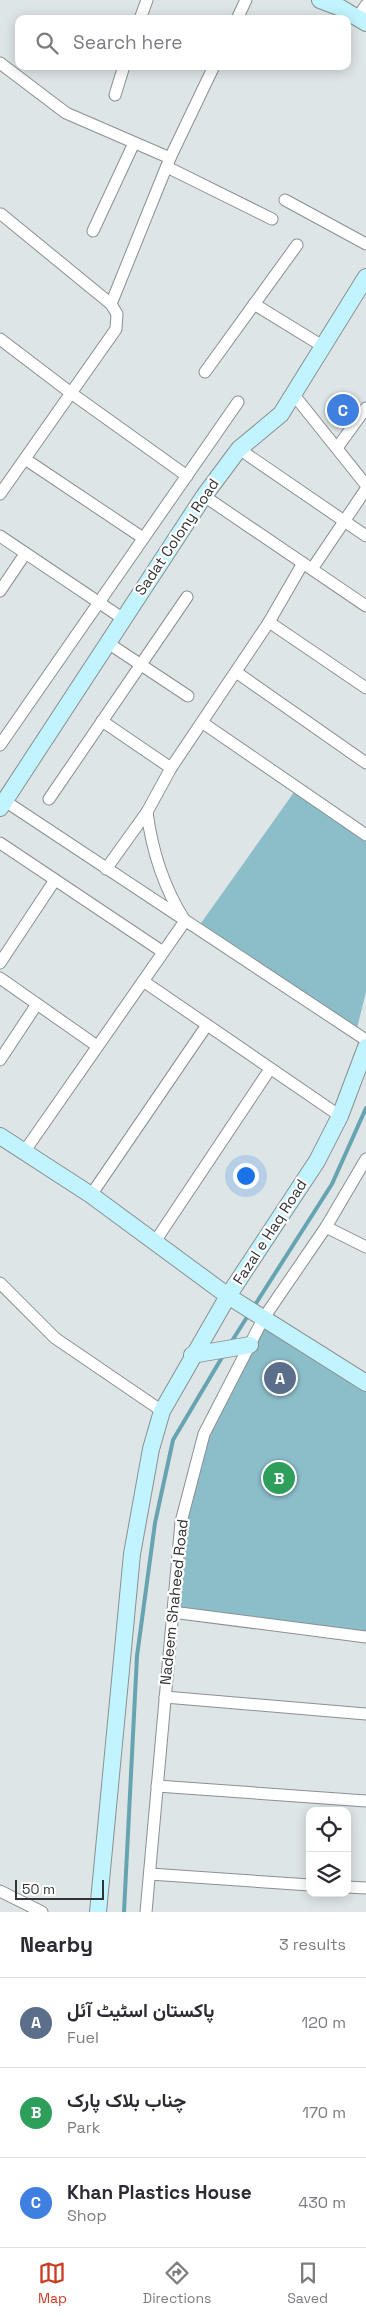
<!DOCTYPE html>
<html lang="en">
<head>
<meta charset="utf-8">
<style>
	body { margin:0; font-family:"Space Grotesk",Vazirmatn,sans-serif; background:#f7f7f7; color:#2b2b33 }
	.controls { position:absolute; right:15px; bottom:15px; display:grid; overflow:hidden; border-radius:10px; box-shadow:0 2px 12px #0003 }
	.controls button { width:45px; height:45px; display:grid; place-items:center; padding:0; border:0; border-bottom:1px solid #e1e1e2; background:#fff; color:#2b2b33; font:25px sans-serif }
	.scale { position:absolute; left:15px; bottom:12px; width:89px; box-sizing:border-box; padding-left:5px; border:2px solid #313334; border-top:0; font-size:14px; line-height:18px; white-space:nowrap; color:#313334; -webkit-text-stroke:4px #fff; paint-order:stroke }
	.you { position:absolute; left:245px; top:1175px; width:18px; height:18px; margin:-12px; border:4px solid #fff; border-radius:50%; background:#1a73e8; box-shadow:0 0 0 8px #1a73e833 }
	.badge { display:grid; place-items:center; width:32px; height:32px; border-radius:50%; background:#c93e22; color:#fff; font-size:16px; font-weight:700 }
	.pin { position:absolute; translate:-50% -50%; border:2px solid #fff; box-shadow:0 1px 5px #0006 }
	.list { margin:0; padding:0; list-style:none }
	h2 { display:flex; justify-content:space-between; align-items:center; height:65px; margin:0; padding:0 20px; font-size:21px }
	h2 small { font-size:16px; font-weight:400; color:#7c7c81 }
	.list li { display:grid; grid-template-columns:32px 1fr auto; gap:15px; align-items:center; box-sizing:border-box; height:90px; padding:0 20px; border-top:1px solid #e1e1e2 }
	.list b { display:block; font-size:19px; white-space:nowrap }
	.list p { margin:0; font-size:16px; white-space:nowrap; color:#7c7c81 }
	.list em { font-size:16px; font-style:normal; color:#7c7c81 }
	.icon { flex:none; width:28px; height:28px; fill:none; stroke:currentColor; stroke-width:2; stroke-linecap:round; stroke-linejoin:round }
	.map { position:relative; flex:none; width:366px; height:1912px; overflow:hidden }
	.search { position:absolute; background:#fff; box-shadow:0 2px 12px #0003; left:15px; right:15px; top:15px; height:55px; display:flex; align-items:center; gap:12px; box-sizing:border-box; padding:0 18px; border-radius:10px; color:#7c7c81; font-size:19px }
	.sheet { height:335px; background:#fff }
	nav { display:flex; justify-content:space-around; align-items:center; box-sizing:border-box; height:70px; border-top:1px solid #e1e1e2; background:#fff; font-size:14px; color:#7c7c81 }
	nav a { display:grid; justify-items:center; gap:2px }
	nav .on { color:#c93e22 }
	.map>svg:first-child { display:block }
</style>
</head>
<body>
<div class="map">
<svg width="366" height="1912" viewBox="0 0 366 1912">
	<rect width="100%" height="100%" fill="#dee5e6"/>
	<!-- green -->
	<g fill="#8cbec9">
		<polygon points="297,788 366,840 366,992 357,1028 199,926"/>
		<polygon points="263,1319 366,1383 366,1637 172,1612 181,1522 204,1434"/>
	</g>
	<g fill="none" stroke-linecap="round" stroke-linejoin="round">
		<!-- stream -->
		<g stroke="#67a4b1" stroke-width="4">
			<polyline points="253,1308 332,1184 366,1108"/>
			<polyline points="230,1344 249,1314"/>
			<polyline points="124,1912 137,1656 155,1523 173,1440 224,1354"/>
		</g>
		<!-- street casing -->
		<g stroke="#8a9092" stroke-width="13">
			<g id="street">
				<polyline points="358,17 366,5"/>
				<polyline points="140,19 147,0"/>
				<polyline points="237,19 246,0"/>
				<polyline points="0,63 66,113 170,158 214,66"/>
				<polyline points="115,95 124,66"/>
				<polyline points="167,167 272,219"/>
				<polyline points="285,200 366,244"/>
				<polyline points="1,214 111,304"/>
				<polyline points="93,231 134,143"/>
				<polyline points="254,304 324,347"/>
				<polyline points="0,339 71,393 187,476"/>
				<polyline points="205,372 297,245"/>
				<polyline points="294,395 366,485"/>
				<polyline points="337,448 366,408"/>
				<polyline points="239,449 366,536"/>
				<polyline points="25,459 143,538"/>
				<polyline points="0,494 116,329 117,314 111,304 170,158"/>
				<polyline points="204,496 366,606"/>
				<polyline points="0,536 122,618"/>
				<polyline points="312,569 366,489"/>
				<polyline points="0,591 25,554"/>
				<polyline points="269,622 366,688"/>
				<polyline points="108,643 188,696"/>
				<polyline points="236,672 366,763"/>
				<polyline points="102,721 171,768"/>
				<polyline points="203,723 366,835"/>
				<polyline points="0,745 238,402"/>
				<polyline points="49,799 187,597"/>
				<polyline points="5,801 366,1040"/>
				<polyline points="0,843 163,952"/>
				<polyline points="106,869 147,812 171,768 269,622 303,563"/>
				<polyline points="0,963 55,880"/>
				<polyline points="0,978 97,1046"/>
				<polyline points="143,981 340,1116"/>
				<polyline points="0,1060 37,1004"/>
				<path d="M 24,1152 L 185,921 C 164,888 152,851 147,812"/>
				<polyline points="91,1195 207,1025"/>
				<polyline points="326,1227 366,1247"/>
				<polyline points="154,1243 270,1069"/>
				<polyline points="0,1283 55,1338 162,1411"/>
				<polyline points="172,1612 366,1637"/>
				<polyline points="165,1697 366,1714"/>
				<polyline points="157,1786 366,1801"/>
				<polyline points="150,1874 310,1885"/>
				<polyline points="347,1887 366,1888"/>
				<polyline points="0,1891 42,1912"/>
				<polyline points="146,1912 181,1522 204,1434 263,1319 326,1227 366,1159"/>
			</g>
		</g>
		<!-- secondary casing -->
		<g stroke="#8a9092" stroke-width="18">
			<g id="secondary">
				<polyline points="320,0 341,8 366,23"/>
				<polyline points="0,808 204,496 239,449 281,414 366,277"/>
				<polyline points="0,1136 91,1195 228,1296 366,1383"/>
				<polyline points="192,1355 250,1345"/>
				<polyline points="98,1912 132,1554 151,1449 162,1411 228,1296 317,1161 340,1116 366,1047"/>
			</g>
		</g>
		<!-- street -->
		<use href="#street" stroke="#fff" stroke-width="11"/>
		<!-- secondary -->
		<use href="#secondary" stroke="#c1f4fe" stroke-width="16"/>
	</g>
	<g text-anchor="middle" stroke-width="4.5" stroke-linejoin="round" paint-order="stroke">
		<!-- street labels -->
		<g font-size="15" fill="#313334" stroke="#fff">
			<text transform="translate(177 537) rotate(-56)" y="5">Sadat Colony Road</text>
			<text transform="translate(270 1232) rotate(-57)" y="5">Fazal e Haq Road</text>
			<text transform="translate(174 1602) rotate(-84)" y="5">Nadeem Shaheed Road</text>
		</g>
	</g>
</svg>
<div class="controls">
<button><svg class="icon" aria-label="locate" viewBox="0 0 24 24"><circle cx="12" cy="12" r="6"/><path d="M12 2v4M12 18v4M2 12h4M18 12h4"/></svg></button>
<button><svg class="icon" aria-label="layers" viewBox="0 0 24 24"><path d="M12 4l9 5-9 5-9-5zM3 14l9 5 9-5"/></svg></button>
</div>
<div class="scale">50 m</div>
<div class="you"></div>
<div class="pin badge" style="left:280px;top:1378px;background:#5c6f8a">A</div>
<div class="pin badge" style="left:279px;top:1478px;background:#2e9e5b">B</div>
<div class="pin badge" style="left:343px;top:410px;background:#3f7fe0">C</div>
<div class="search"><svg class="icon" aria-label="search" viewBox="0 0 24 24"><circle cx="10" cy="10" r="6"/><path d="M15 15l6 6"/></svg>Search here</div>
</div>
<section class="sheet">
<h2>Nearby<small>3 results</small></h2>
<ul class="list">
<li><span class="badge" style="background:#5c6f8a">A</span><div><b>پاکستان اسٹیٹ آئل</b><p>Fuel</p></div><em>120 m</em></li>
<li><span class="badge" style="background:#2e9e5b">B</span><div><b>چناب بلاک پارک</b><p>Park</p></div><em>170 m</em></li>
<li><span class="badge" style="background:#3f7fe0">C</span><div><b>Khan Plastics House</b><p>Shop</p></div><em>430 m</em></li>
</ul>
</section>
<nav>
<a class="on"><svg class="icon" aria-label="map" viewBox="0 0 24 24"><path d="M3 6l6-2 6 2 6-2v14l-6 2-6-2-6 2zM9 4v14M15 6v14"/></svg>Map</a>
<a><svg class="icon" aria-label="directions" viewBox="0 0 24 24"><path d="M12 3l9 9-9 9-9-9zM9 14v-3h6M13 9l2 2-2 2"/></svg>Directions</a>
<a><svg class="icon" aria-label="saved" viewBox="0 0 24 24"><path d="M7 4h10v16l-5-4-5 4z"/></svg>Saved</a>
</nav>
</body>
</html>
